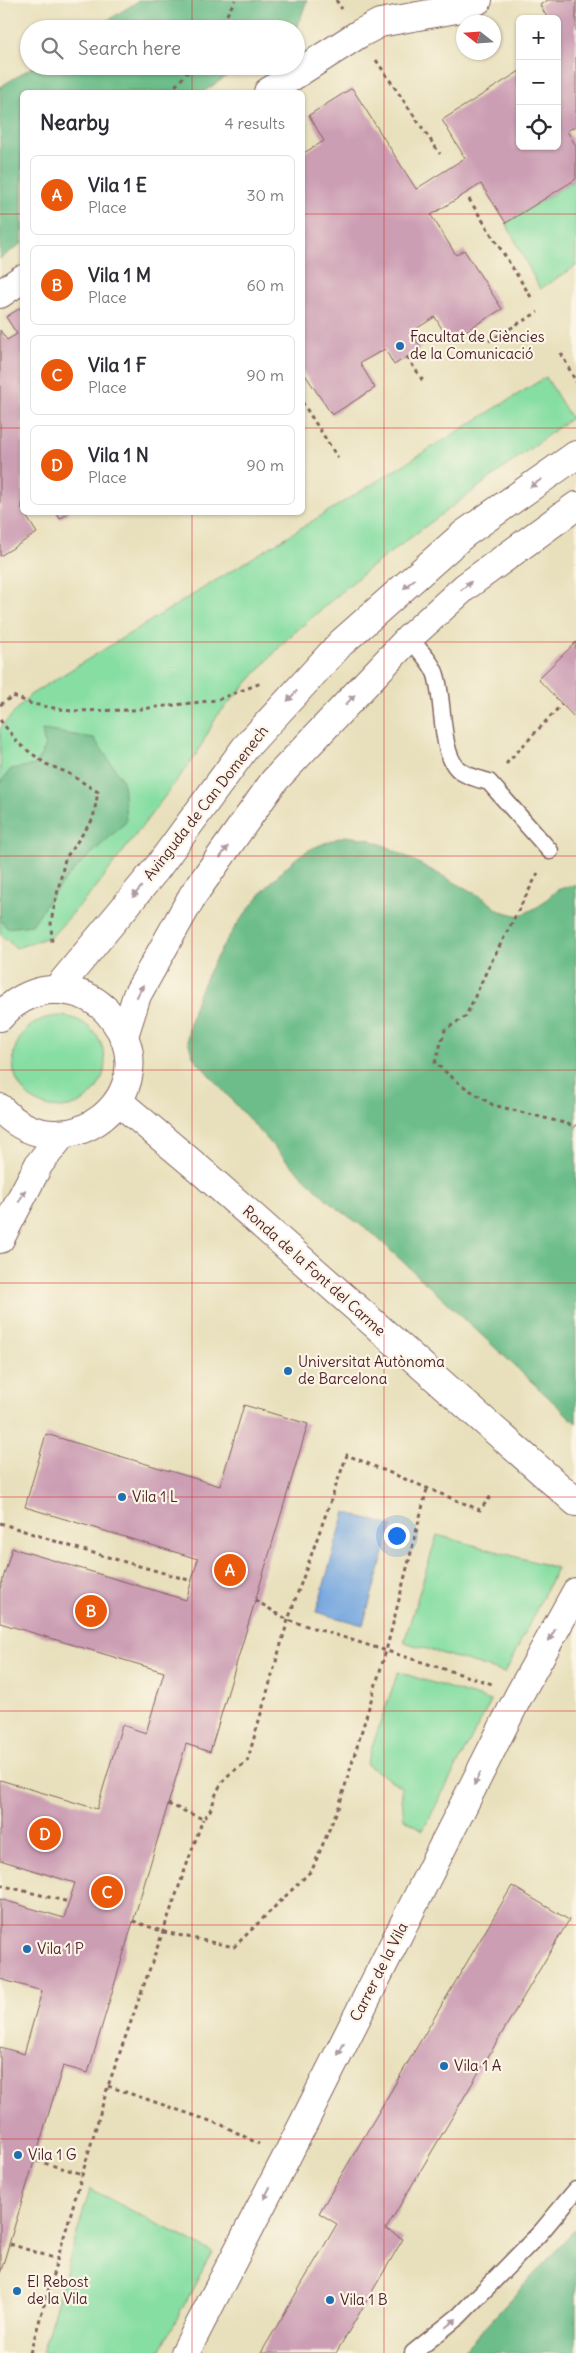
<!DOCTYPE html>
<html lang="en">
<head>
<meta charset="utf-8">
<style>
	body { margin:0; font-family:Delius,sans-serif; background:#f7f7f7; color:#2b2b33 }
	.controls { position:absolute; right:15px; top:15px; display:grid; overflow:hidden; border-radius:8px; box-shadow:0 1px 4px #0004 }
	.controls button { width:45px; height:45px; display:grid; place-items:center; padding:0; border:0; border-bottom:1px solid #e1e1e2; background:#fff; color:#2b2b33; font:25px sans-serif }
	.compass { position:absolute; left:456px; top:15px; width:45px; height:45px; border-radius:50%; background:#fff; box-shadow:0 1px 4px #0004; rotate:287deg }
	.you { position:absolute; left:396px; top:1535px; width:18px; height:18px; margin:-12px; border:4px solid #fff; border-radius:50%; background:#1a73e8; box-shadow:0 0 0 8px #1a73e833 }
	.badge { display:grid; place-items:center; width:32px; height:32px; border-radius:50%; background:#ea580c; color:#fff; font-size:16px; font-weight:700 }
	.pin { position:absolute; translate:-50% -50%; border:2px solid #fff; box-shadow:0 1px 5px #0006 }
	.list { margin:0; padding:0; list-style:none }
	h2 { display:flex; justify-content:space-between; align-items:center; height:65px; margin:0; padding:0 20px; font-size:21px }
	h2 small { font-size:16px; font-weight:400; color:#7c7c81 }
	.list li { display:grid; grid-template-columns:32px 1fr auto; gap:15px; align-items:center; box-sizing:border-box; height:80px; margin:0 10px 10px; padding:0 10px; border:1px solid #e1e1e2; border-radius:8px }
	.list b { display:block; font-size:19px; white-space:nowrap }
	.list p { margin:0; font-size:16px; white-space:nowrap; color:#7c7c81 }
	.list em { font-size:16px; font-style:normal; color:#7c7c81 }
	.icon { flex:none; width:28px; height:28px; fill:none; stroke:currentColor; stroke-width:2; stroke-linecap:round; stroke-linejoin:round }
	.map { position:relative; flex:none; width:576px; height:2353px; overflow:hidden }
	.search { position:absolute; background:#fff; box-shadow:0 1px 4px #0004; left:20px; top:20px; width:285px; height:55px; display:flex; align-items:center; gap:12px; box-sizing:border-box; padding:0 18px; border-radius:28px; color:#7c7c81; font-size:19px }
	.panel { position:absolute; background:#fff; box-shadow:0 1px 4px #0004; left:20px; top:90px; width:285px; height:425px; border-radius:8px }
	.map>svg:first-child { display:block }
</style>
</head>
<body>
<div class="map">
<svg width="576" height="2353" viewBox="0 0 576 2353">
	<rect width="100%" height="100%" fill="#fcf5e5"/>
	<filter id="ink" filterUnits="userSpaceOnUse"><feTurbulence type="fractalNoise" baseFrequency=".02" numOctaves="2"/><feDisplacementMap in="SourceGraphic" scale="10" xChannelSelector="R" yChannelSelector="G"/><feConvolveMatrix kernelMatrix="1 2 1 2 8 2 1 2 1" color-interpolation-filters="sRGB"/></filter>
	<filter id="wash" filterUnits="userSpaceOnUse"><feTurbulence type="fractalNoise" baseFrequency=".0096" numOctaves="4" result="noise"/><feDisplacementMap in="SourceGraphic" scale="20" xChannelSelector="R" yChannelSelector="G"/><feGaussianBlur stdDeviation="1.12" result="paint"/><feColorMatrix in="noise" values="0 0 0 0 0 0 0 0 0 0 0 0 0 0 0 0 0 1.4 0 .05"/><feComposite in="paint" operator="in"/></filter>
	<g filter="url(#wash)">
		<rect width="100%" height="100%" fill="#e8e0bc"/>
		<!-- green -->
		<g fill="#86dea3" stroke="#687e67">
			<polygon points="576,179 576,266 540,289 506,223"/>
			<polygon points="546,377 571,418 367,570 287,639 217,716 196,755 94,890 52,936 16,948 0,934 0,728 30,695"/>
			<circle cx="59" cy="1062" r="46"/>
			<polygon points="437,1535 557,1568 505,1673 404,1642"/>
			<polygon points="398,1672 491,1701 423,1830 404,1819 401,1787 366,1764"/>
			<polygon points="90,2189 212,2252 159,2353 42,2353"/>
		</g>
		<!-- forest -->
		<g fill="#6cbd89" stroke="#5b6e5a">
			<polygon points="140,0 307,0 296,31 296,29 94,29"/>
			<polygon points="34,66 242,66 203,92 22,92 22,243 0,259 0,87"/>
			<polygon points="42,730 94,738 123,781 126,822 73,871 53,894 32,925 7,928 0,920 0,783 11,769 35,765 45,748"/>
			<path d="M 345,836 L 368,839 L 388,847 L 482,897 L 500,911 L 520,916 L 539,906 L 557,890 L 576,884 L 576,1423 L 372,1233 L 334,1206 L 284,1158 L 194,1058 C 192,1051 187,1042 188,1036 C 193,977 254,892 299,856 C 312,847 330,841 345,836 Z"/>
			<polygon points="576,2229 576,2353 461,2353"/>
		</g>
		<!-- water -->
		<polygon fill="#73a6df" stroke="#5e6285" points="345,1512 392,1526 363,1625 316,1612"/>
		<g id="blocks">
			<!-- building -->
			<g fill="#cc9eb4">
				<polygon points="548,0 576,0 576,126 567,131 576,146 576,179 506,223 481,184 431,215 456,255 464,250 502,309 449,341 435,317 411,332 421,348 394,365 385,349 360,363 375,388 332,415 302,370 302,154 324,141 309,115 352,88 416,189 465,158 442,120 520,71 520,146 557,146 557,19 548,19 540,5"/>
				<polygon points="22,307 22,507 21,508 37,533 0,556 0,330 7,340 17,334 6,317"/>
				<polygon points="56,512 70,512 60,519"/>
				<polygon points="576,642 576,719 538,679"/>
				<polygon points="244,1405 308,1424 210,1752 186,1744 88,2073 63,2066 0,2274 0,2047 24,2054 42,1991 0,1979 0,1899 64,1918 75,1883 0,1860 0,1780 97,1809 122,1725 146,1733 164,1672 0,1623 0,1589 12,1548 186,1600 198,1559 25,1507 46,1434 220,1486"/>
				<polygon points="512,1886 569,1920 386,2229 403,2239 336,2353 261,2353 337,2224 319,2213"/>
			</g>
		</g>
	</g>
	<g filter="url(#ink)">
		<use href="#blocks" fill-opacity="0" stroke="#81635e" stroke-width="1"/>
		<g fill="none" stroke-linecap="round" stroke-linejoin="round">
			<!-- lane casing -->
			<g stroke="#81635e" stroke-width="19">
				<g id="lane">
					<path d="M 409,638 C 418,649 432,662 436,675 C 444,700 440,750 457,768 C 464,776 479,779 489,782 L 550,851"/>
					<polyline points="413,2353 459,2316 541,2232 576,2190"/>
				</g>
			</g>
			<!-- street casing -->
			<g stroke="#81635e" stroke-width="30">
				<g id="street">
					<polyline points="268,92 359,34 380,23 467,7 478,0"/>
					<polyline points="0,294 22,279"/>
					<polyline points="56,990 158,867 245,748 341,643 464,534 576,455"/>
					<path d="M 0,1017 C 16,998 42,986 67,991 C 87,994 103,1004 114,1020 C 169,1093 65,1178 0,1108"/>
					<polyline points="124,1036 137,995 193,895 274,781 409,638 465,587 576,506"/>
					<polyline points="118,1101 199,1169 576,1502"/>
					<polyline points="0,1239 39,1164 62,1135"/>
					<polyline points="185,2353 286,2158 519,1695 576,1592"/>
				</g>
			</g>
			<!-- path -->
			<g stroke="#81635e" stroke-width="3" stroke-dasharray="4 4" stroke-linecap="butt">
				<polyline points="336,0 342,9"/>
				<polyline points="219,29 235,0"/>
				<polyline points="376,60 440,154"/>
				<polyline points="170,92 193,66"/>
				<polyline points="469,199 531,297"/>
				<polyline points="489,341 538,312"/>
				<polyline points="561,353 576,382"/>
				<polyline points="407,357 423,381"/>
				<polyline points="302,402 338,458"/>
				<polyline points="0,705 13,696 32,704 71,711 132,710 217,700 261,683"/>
				<polyline points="0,720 19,744 46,764 68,773 98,792 93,819 65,859 51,921 52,945"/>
				<polyline points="506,764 562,704"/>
				<polyline points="538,873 488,968 466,1016 445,1030 435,1063 460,1084 493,1105 576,1126"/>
				<polyline points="0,1523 76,1548 192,1581"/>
				<polyline points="255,1600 288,1620 492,1684"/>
				<path d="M 168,1804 L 203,1819 C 215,1808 212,1799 220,1786 C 226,1775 236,1769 247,1762 L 288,1620 L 347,1455 L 480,1510 L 491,1496"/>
				<polyline points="0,1885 69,1902"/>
				<polyline points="133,1921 164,1932 234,1947 312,1870 339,1806 386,1651 427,1489"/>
				<polyline points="108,2086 222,2125 259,2144"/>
				<polyline points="37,2161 83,2174"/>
				<polyline points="10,2244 57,2259"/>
				<polyline points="30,2353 108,2086 203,1819"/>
			</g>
			<!-- lane -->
			<use href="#lane" stroke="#fff" stroke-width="16"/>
			<!-- street -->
			<use href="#street" stroke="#fff" stroke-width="28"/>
		</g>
		<!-- one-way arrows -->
		<defs><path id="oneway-solid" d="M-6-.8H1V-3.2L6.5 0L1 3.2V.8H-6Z" transform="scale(1.25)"/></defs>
		<g fill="#ae9aa0">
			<use href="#oneway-solid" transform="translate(536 483) rotate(145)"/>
			<use href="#oneway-solid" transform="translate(409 584) rotate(139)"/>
			<use href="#oneway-solid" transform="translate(466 586) rotate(-40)"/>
			<use href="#oneway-solid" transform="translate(292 696) rotate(133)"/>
			<use href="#oneway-solid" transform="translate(350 700) rotate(-47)"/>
			<use href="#oneway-solid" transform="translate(224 852) rotate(-55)"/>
			<use href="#oneway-solid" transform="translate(137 892) rotate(130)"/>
			<use href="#oneway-solid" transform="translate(140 991) rotate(-63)"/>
			<use href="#oneway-solid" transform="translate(22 1196) rotate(-62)"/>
			<use href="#oneway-solid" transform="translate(552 1635) rotate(119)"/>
			<use href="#oneway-solid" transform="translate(477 1779) rotate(117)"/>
			<use href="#oneway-solid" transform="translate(341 2049) rotate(117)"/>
			<use href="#oneway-solid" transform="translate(267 2193) rotate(117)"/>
			<use href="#oneway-solid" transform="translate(451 2323) rotate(-39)"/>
		</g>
	</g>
	<!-- grid -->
	<path fill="none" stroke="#d62828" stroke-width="1" stroke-opacity="0.55" d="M 192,0 L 192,29M 384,0 L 384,2353M 192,66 L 192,92M 0,214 L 22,214M 302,214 L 576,214M 0,428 L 22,428M 302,428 L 576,428M 192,512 L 192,2353M 0,642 L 576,642M 0,856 L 576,856M 0,1070 L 576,1070M 0,1283 L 576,1283M 0,1497 L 576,1497M 0,1711 L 576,1711M 0,1925 L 576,1925M 0,2139 L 576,2139"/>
	<!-- markers -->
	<g fill="#1f6fb2" stroke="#fcf5e5" stroke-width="2">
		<circle cx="400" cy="346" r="5"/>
		<circle cx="288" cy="1371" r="5"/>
		<circle cx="122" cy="1497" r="5"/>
		<circle cx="27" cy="1949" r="5"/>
		<circle cx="444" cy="2066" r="5"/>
		<circle cx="18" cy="2155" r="5"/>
		<circle cx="17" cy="2291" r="5"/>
		<circle cx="330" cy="2300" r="5"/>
	</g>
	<g text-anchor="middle" stroke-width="4.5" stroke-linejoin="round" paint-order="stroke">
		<!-- poi labels -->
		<g font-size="15" fill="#4a1f2b" stroke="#fcf5e5" text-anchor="start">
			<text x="410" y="342">Facultat de Ciències<tspan x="410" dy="17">de la Comunicació</tspan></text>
			<text x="298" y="1367">Universitat Autònoma<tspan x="298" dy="17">de Barcelona</tspan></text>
			<text x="132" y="1502">Vila 1 L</text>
			<text x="37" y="1954">Vila 1 P</text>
			<text x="454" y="2071">Vila 1 A</text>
			<text x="28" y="2160">Vila 1 G</text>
			<text x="27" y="2287">El Rebost<tspan x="27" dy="17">de la Vila</tspan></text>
			<text x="340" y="2305">Vila 1 B</text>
		</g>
		<!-- street labels -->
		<g font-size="15" fill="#4a1f2b" stroke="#fcf5e5">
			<text transform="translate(206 803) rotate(-52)" y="5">Avinguda de Can Domenech</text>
			<text transform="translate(314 1271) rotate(42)" y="5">Ronda de la Font del Carme</text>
			<text transform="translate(379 1972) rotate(-63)" y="5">Carrer de la Vila</text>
		</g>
	</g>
</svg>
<div class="controls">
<button>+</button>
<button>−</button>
<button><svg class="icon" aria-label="locate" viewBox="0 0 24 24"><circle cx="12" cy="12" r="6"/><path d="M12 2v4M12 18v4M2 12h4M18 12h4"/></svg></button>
</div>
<svg class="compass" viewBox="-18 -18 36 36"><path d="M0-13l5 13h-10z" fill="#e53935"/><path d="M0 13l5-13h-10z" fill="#7c7c81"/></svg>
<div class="you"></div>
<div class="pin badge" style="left:230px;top:1570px">A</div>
<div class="pin badge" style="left:91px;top:1611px">B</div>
<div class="pin badge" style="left:107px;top:1892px">C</div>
<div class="pin badge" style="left:45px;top:1834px">D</div>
<div class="search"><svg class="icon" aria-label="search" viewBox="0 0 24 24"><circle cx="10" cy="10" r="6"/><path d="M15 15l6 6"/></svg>Search here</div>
<section class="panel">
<h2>Nearby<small>4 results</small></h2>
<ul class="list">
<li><span class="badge">A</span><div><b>Vila 1 E</b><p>Place</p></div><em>30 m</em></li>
<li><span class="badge">B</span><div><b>Vila 1 M</b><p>Place</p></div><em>60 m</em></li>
<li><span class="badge">C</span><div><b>Vila 1 F</b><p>Place</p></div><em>90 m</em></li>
<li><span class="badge">D</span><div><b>Vila 1 N</b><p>Place</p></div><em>90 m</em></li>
</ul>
</section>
</div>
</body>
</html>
